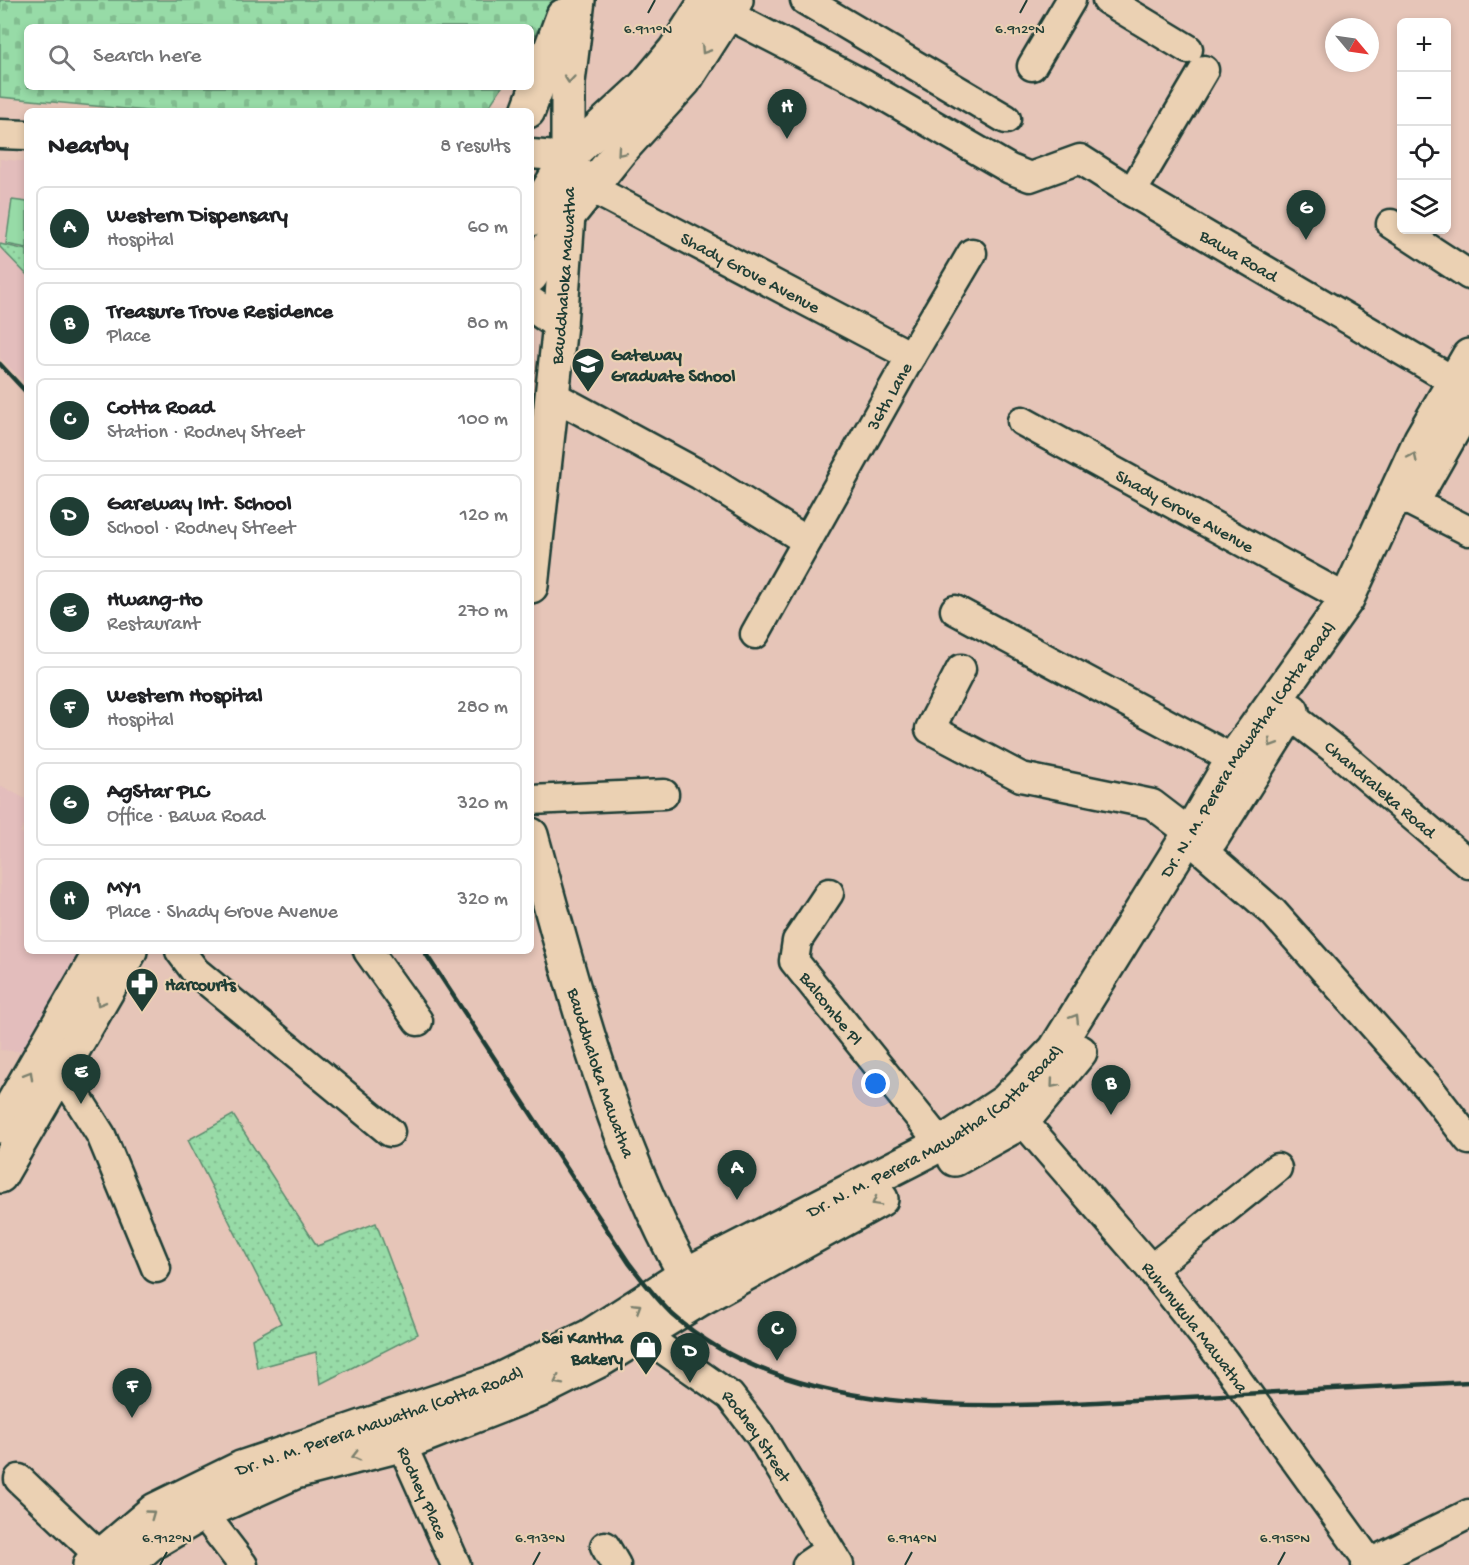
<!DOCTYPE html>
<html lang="en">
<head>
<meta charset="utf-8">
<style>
	body { margin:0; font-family:"Gochi Hand",sans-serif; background:#f2f2f2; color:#202124 }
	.controls { position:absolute; right:18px; top:18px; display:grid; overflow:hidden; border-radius:9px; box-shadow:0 3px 9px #0003 }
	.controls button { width:54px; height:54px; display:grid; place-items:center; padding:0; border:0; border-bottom:2px solid #e0e0e0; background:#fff; color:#202124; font:30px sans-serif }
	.compass { position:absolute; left:1325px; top:18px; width:54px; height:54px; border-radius:50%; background:#fff; box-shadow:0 3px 9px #0003; rotate:119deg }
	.you { position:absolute; left:876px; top:1084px; width:21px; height:21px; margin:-15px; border:4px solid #fff; border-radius:50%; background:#1a73e8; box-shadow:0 0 0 9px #1a73e833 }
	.badge { display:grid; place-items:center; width:39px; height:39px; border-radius:50%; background:#1f3d34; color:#fff; font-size:20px; font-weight:700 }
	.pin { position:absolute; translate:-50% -50px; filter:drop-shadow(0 2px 3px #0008) }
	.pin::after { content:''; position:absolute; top:32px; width:21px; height:18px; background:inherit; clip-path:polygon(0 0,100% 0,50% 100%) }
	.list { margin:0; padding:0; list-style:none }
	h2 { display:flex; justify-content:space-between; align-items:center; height:78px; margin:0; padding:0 24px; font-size:26px }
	h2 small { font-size:20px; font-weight:400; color:#757577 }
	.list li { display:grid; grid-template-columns:39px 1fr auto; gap:18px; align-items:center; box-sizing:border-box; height:84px; margin:0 12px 12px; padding:0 12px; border:2px solid #e0e0e0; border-radius:9px }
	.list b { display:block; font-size:22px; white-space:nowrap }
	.list p { margin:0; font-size:20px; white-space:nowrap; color:#757577 }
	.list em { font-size:20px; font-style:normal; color:#757577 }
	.icon { flex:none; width:33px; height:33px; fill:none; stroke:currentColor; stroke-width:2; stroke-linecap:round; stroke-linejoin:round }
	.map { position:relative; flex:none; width:1469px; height:1565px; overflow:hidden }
	.search { position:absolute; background:#fff; box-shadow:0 3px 9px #0003; left:24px; top:24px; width:510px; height:66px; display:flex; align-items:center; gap:15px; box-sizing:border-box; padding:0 21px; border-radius:9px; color:#757577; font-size:22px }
	.panel { position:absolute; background:#fff; box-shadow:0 3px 9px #0003; left:24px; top:108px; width:510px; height:846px; border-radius:9px }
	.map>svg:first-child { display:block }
</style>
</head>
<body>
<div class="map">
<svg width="1469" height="1565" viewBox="0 0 1469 1565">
	<defs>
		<pattern id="grass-dots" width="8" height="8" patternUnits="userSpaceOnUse" patternTransform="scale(1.5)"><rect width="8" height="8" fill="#97dba7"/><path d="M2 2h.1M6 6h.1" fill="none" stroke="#82bd90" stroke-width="1.8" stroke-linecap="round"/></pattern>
		<pattern id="cemetery-stones" width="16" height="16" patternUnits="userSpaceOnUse" patternTransform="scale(1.5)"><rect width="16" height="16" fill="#97dba7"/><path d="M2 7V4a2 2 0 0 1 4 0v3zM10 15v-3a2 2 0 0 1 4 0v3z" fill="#82bd90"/></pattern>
	</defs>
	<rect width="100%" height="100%" fill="#e6c5b8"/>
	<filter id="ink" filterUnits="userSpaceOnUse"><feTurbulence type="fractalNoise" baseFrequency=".0167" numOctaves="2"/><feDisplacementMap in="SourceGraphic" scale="12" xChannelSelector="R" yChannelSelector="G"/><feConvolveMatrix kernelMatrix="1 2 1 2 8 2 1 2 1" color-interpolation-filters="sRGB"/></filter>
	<g filter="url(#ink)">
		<!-- built -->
		<g fill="#e3bdbc">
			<polygon points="0,159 27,162 27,385 0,358"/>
			<polygon points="0,785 27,800 27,820 20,832 27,836 27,951 85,951 29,1052 0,1050"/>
		</g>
		<!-- grass -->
		<g fill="url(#grass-dots)" stroke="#5b8c6e" stroke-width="1.5">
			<polygon points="0,244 27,250 27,275 0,247"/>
			<polygon points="233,1115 317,1246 376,1223 418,1334 320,1384 316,1352 257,1368 252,1339 281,1323 188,1140"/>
		</g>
		<!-- cemetery -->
		<polygon fill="url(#cemetery-stones)" stroke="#5b8c6e" stroke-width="1.5" points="0,0 557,0 531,41 531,27 27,27 27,87 502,87 486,111 147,111 0,97"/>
		<!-- park -->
		<polygon fill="#97dba7" stroke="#5b8c6e" stroke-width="1.5" points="12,200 27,202 27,248 6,244"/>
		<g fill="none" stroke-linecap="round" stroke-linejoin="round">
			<!-- minor casing -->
			<g stroke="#1f3d34" stroke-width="33">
				<g id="minor">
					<polyline points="805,0 1006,119"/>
					<polyline points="1107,0 1188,49"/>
					<polyline points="727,14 865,85 1010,169 1030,177 1080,159 1132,192"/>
					<polyline points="1032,66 1071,0"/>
					<path id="s1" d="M 1204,70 L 1132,192 L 1469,390"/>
					<polyline points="0,134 27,135"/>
					<path id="s2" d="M 531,154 L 568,157 L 591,188 L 911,356"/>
					<polyline points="1391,224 1469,275"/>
					<polyline points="554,396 700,475 807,541"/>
					<path id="s3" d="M 1022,421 L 1347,599"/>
					<polyline points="1412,502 1469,531"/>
					<polyline points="955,610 1233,759"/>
					<path id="s4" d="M 755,634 L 911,356 L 972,253"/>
					<polyline points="961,669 930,729 1021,777 1152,804 1190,833"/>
					<path id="s5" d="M 1290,715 L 1339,753 L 1469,864"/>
					<polyline points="531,800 664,794"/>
					<polyline points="1203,851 1273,912 1429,1088 1469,1140"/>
					<path id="s6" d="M 829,893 L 797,941 L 794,961 L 941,1144"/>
					<polyline points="180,951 195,971 390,1132"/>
					<polyline points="368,951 418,1021"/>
					<polyline points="60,1070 101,1135 156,1268"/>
					<path id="s7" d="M 1009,1105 L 1151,1269 L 1223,1360 L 1370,1563"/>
					<polyline points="1151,1269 1277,1168"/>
					<path id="s8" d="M 643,1335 L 730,1396 L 760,1435 L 839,1565"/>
					<path id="s9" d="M 393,1425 L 456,1565"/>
					<polyline points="19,1479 99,1555"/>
					<polyline points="203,1513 243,1565"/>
					<polyline points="605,1546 616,1565"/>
					<polyline points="807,1565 829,1550"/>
					<polyline points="1366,1565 1469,1514"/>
				</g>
			</g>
			<!-- major casing -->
			<g stroke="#1f3d34" stroke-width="38">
				<g id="major">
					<polyline points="528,111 563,16"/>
					<polyline points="1415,497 1469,402"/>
					<path id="s10" d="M 531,586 L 560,324 L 568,216 L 568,82 L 578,0"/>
					<path id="s11" d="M 531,835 C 573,987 616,1159 697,1295"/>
					<polyline points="1211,839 1292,711"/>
					<polyline points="955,1159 1023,1121 1080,1052"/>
					<path id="s12" d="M 90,1565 L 155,1510 L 241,1468 L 495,1382 L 590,1336 L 685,1275 L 941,1144 L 1006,1101 L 1055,1050 L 1190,833 L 1233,759 L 1347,599 L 1421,439 L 1469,356"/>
					<polyline points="126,1565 150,1544 203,1513 295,1472 400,1445 538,1391 602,1359 700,1299 881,1199"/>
				</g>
			</g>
			<!-- highway casing -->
			<g stroke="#1f3d34" stroke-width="38">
				<g id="highway">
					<polyline points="531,219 568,157 644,87 675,50 707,0"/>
					<polyline points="531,276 568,216 621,150 684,81 736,0"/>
					<polyline points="531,304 560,324"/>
					<polyline points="0,1126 101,951"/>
					<polyline points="0,1176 130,951"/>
				</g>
			</g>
			<!-- minor -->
			<use href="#minor" stroke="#ebd1b3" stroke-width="28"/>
			<!-- major -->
			<use href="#major" stroke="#ebd1b3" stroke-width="33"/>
			<!-- highway -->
			<use href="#highway" stroke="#ebd1b3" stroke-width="33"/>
			<!-- rail -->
			<g stroke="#1f3d34" stroke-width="4.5">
				<polyline points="0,364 27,393"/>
				<path d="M 424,951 L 629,1263 C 643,1281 657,1300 673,1315 C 799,1428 1014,1406 1170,1398 C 1270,1392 1369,1387 1469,1382"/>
			</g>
		</g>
		<!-- one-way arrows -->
		<defs><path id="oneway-chevron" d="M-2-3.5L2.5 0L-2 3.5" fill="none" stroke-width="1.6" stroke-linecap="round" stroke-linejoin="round" transform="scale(1.5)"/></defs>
		<g stroke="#7b806d">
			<use href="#oneway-chevron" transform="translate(705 50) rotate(123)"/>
			<use href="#oneway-chevron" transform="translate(569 79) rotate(95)"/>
			<use href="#oneway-chevron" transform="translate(621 152) rotate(131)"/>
			<use href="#oneway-chevron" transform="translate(1413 457) rotate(-65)"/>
			<use href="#oneway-chevron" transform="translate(1272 743) rotate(122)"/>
			<use href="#oneway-chevron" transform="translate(100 1002) rotate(120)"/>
			<use href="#oneway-chevron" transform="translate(1075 1018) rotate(-58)"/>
			<use href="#oneway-chevron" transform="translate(29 1075) rotate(-60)"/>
			<use href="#oneway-chevron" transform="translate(1054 1084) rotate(130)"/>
			<use href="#oneway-chevron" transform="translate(876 1202) rotate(151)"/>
			<use href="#oneway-chevron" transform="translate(637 1307) rotate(-32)"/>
			<use href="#oneway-chevron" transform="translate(558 1381) rotate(153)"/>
			<use href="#oneway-chevron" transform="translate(356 1456) rotate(166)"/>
			<use href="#oneway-chevron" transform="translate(151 1514) rotate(-36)"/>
		</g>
	</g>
	<!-- ticks -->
	<path fill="none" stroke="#1f3d34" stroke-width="2" d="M 648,13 L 655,0M 1020,13 L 1027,0M 160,1565 L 167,1552M 533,1565 L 540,1552M 905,1565 L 912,1552M 1278,1565 L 1285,1552"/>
	<!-- icons -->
	<defs>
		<g id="university-pin" transform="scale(1.725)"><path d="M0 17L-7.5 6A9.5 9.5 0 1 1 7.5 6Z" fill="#1f3d34" stroke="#ebd1b3"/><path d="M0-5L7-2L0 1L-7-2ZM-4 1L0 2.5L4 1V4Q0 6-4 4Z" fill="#fff"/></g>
		<g id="pharmacy-pin" transform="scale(1.725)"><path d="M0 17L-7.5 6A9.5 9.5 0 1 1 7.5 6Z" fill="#1f3d34" stroke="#ebd1b3"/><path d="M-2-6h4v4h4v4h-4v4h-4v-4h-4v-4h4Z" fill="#fff"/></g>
		<g id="shop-pin" transform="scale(1.725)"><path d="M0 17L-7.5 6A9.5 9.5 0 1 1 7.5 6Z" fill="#1f3d34" stroke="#ebd1b3"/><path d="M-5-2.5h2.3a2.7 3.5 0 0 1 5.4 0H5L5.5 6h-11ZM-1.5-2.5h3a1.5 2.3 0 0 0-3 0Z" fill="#fff"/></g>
	</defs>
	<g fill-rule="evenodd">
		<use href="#university-pin" x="588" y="364"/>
		<use href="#pharmacy-pin" x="142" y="984"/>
		<use href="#shop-pin" x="646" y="1347"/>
	</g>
	<g text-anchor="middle" stroke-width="4.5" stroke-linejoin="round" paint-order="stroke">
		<!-- street labels -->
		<g font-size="18" fill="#1f3d34" stroke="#ebd1b3">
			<text dy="6" stroke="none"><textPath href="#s1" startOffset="266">Bawa Road</textPath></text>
			<text dy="6" stroke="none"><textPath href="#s2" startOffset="256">Shady Grove Avenue</textPath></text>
			<text dy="6" stroke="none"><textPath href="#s10" startOffset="312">Bauddhaloka Mawatha</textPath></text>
			<text dy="6" stroke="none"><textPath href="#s4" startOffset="273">36th Lane</textPath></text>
			<text dy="6" stroke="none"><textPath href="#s3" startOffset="186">Shady Grove Avenue</textPath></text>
			<text dy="6" stroke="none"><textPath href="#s12" startOffset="1461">Dr. N. M. Perera Mawatha (Cotta Road)</textPath></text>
			<text dy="6" stroke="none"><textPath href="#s5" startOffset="117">Chandraleka Road</textPath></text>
			<text dy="6" stroke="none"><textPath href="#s6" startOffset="138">Balcombe Pl</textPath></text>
			<text dy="6" stroke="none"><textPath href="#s11" startOffset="248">Bauddhaloka Mawatha</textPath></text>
			<text dy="6" stroke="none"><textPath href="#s12" startOffset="957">Dr. N. M. Perera Mawatha (Cotta Road)</textPath></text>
			<text dy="6" stroke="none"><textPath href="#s7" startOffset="290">Ruhunukula Mawatha</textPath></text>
			<text dy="6" stroke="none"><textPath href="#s12" startOffset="327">Dr. N. M. Perera Mawatha (Cotta Road)</textPath></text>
			<text dy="6" stroke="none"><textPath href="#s8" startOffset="154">Rodney Street</textPath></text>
			<text dy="6" stroke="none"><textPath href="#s9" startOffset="74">Rodney Place</textPath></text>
		</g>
		<!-- poi labels -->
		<g font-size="18" font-weight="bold" fill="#1f3d34" stroke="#ebd1b3" text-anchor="start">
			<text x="611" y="360">Gateway<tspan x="611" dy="21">Graduate School</tspan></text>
			<text x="165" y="990">Harcourts</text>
			<text x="623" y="1343" text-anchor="end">Sei Kantha<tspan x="623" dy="21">Bakery</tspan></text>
		</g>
	</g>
	<g font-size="15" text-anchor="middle" fill="#1f3d34" stroke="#ebd1b3" stroke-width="4.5" stroke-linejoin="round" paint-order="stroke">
		<text x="648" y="33">6.911°N</text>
		<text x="1020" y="33">6.912°N</text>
		<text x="167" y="1542">6.912°N</text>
		<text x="540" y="1542">6.913°N</text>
		<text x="912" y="1542">6.914°N</text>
		<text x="1285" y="1542">6.915°N</text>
	</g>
</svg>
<div class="controls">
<button>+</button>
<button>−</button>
<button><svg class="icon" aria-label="locate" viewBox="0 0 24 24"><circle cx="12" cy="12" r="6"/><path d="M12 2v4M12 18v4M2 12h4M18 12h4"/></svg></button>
<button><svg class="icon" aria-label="layers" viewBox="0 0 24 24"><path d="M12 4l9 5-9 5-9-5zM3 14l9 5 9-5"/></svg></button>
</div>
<svg class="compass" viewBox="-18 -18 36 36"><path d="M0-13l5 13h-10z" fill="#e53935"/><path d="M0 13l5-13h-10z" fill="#757577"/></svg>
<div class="you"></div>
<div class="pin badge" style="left:737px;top:1200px">A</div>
<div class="pin badge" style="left:1111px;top:1115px">B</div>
<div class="pin badge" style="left:777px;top:1361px">C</div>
<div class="pin badge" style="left:690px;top:1383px">D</div>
<div class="pin badge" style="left:81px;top:1104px">E</div>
<div class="pin badge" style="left:132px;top:1418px">F</div>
<div class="pin badge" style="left:1306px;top:240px">G</div>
<div class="pin badge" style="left:787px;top:139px">H</div>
<div class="search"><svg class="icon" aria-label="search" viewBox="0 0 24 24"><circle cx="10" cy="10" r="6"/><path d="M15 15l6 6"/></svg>Search here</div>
<section class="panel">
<h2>Nearby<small>8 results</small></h2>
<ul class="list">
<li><span class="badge">A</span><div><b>Western Dispensary</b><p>Hospital</p></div><em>60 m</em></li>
<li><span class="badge">B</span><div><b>Treasure Trove Residence</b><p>Place</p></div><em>80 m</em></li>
<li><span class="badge">C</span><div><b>Cotta Road</b><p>Station · Rodney Street</p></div><em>100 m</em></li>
<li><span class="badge">D</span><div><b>Gareway Int. School</b><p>School · Rodney Street</p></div><em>120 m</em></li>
<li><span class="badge">E</span><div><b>Hwang-Ho</b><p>Restaurant</p></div><em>270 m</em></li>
<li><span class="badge">F</span><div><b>Western Hospital</b><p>Hospital</p></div><em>280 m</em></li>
<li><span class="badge">G</span><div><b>AgStar PLC</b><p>Office · Bawa Road</p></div><em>320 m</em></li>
<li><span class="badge">H</span><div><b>MY1</b><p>Place · Shady Grove Avenue</p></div><em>320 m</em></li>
</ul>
</section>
</div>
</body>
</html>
